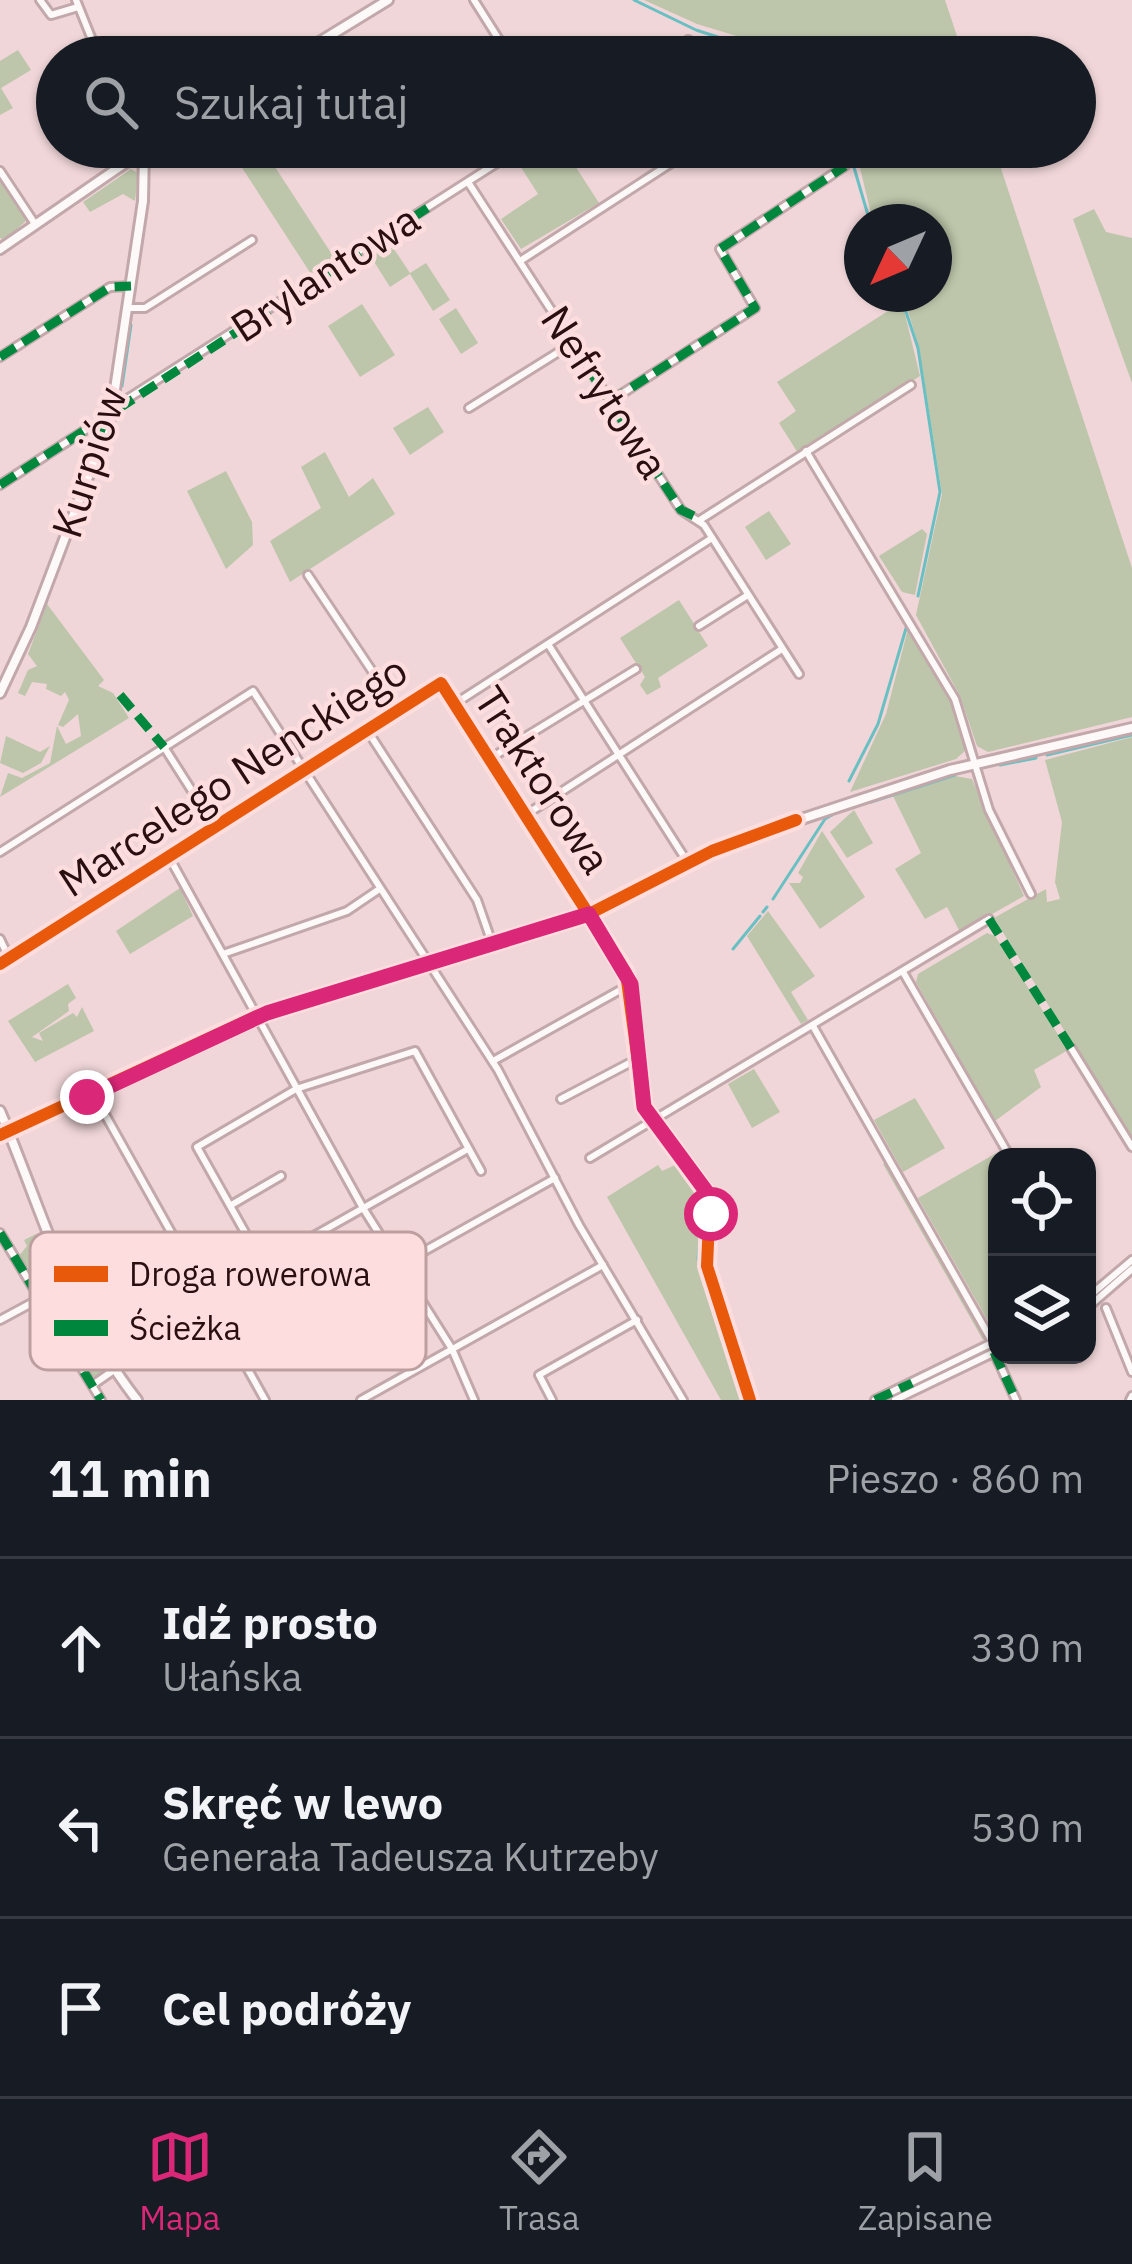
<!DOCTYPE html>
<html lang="pl">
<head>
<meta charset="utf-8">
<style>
	body { margin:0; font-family:"IBM Plex Sans",sans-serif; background:#242831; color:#f1f3f6 }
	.controls { position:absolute; right:36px; bottom:36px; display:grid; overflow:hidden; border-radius:24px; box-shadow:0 3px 9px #0004 }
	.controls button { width:108px; height:108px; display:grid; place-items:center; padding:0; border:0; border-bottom:3px solid #363941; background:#171b24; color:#f1f3f6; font:60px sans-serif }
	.compass { position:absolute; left:844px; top:204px; width:108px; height:108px; border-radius:50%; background:#171b24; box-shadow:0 3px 9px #0004; rotate:226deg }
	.stop { position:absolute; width:36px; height:36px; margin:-27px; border:9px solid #db2777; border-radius:50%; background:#fff }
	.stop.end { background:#db2777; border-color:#fff; box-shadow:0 3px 12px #0008 }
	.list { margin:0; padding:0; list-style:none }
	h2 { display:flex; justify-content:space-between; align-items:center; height:156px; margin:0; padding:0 48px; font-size:51px }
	h2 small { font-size:39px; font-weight:400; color:#9ea1a6 }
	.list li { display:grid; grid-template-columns:78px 1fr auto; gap:36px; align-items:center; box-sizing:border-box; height:180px; padding:0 48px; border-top:3px solid #363941 }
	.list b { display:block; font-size:45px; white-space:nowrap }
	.list p { margin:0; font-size:39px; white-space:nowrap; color:#9ea1a6 }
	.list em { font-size:39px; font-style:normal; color:#9ea1a6 }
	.icon { flex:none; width:66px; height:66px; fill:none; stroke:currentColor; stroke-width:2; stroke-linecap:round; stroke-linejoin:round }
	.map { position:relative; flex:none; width:1132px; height:1400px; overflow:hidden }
	.search { position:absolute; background:#171b24; box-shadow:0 3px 9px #0004; left:36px; right:36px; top:36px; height:132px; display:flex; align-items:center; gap:30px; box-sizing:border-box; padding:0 42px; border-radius:66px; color:#9ea1a6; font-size:45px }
	.sheet { height:696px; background:#171b24 }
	nav { display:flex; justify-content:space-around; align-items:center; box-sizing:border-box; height:168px; border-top:3px solid #363941; background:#171b24; font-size:33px; color:#9ea1a6 }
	nav a { display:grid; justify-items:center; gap:6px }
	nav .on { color:#db2777 }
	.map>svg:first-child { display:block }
</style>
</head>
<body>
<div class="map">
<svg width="1132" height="1400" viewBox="0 0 1132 1400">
	<rect width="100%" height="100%" fill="#f0d6d8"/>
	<!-- green -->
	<g fill="#bdc6aa">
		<polygon points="644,0 945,0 964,57 806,57 697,24"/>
		<polygon points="18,50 31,70 1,88 13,108 0,115 0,61"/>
		<polygon points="252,147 262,147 335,259 311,274 235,157"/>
		<polygon points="533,147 563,147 599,203 521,249 501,219 538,194 515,158"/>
		<polygon points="855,147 994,147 1132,568 1132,717 988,752 977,746 960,696 916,615 942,494 919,348 903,294 934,294 934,222 873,222"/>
		<polygon points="131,169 138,173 135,201 123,194 90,212 83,202"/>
		<polygon points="0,180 28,219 5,240 0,238"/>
		<polygon points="1094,209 1106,232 1132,238 1132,383 1073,219"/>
		<polygon points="388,240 410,273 426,263 450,300 433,311 410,274 390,287 368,252"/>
		<polygon points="902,302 920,376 798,453 779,423 796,411 777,382"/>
		<polygon points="362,304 395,355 360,377 328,326"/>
		<polygon points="456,308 478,343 461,354 439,319"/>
		<polygon points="428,407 444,432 410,455 393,428"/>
		<polygon points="325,452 349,497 373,478 395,514 290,582 270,541 321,508 301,467"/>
		<polygon points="226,471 252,522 253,545 226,569 187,491"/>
		<polygon points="769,511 791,544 766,560 745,527"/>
		<polygon points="922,529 927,534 915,595 902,592 879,556"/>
		<polygon points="679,600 708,646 658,678 661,687 647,695 640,685 645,677 620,638"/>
		<polygon points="47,604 104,680 98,686 113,693 129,718 0,797 8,773 22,778 50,763 57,726 66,744 81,736 78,714 63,727 58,725 69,700 65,692 61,696 46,689 47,684 32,682 25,696 18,693 28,670 37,666 28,654"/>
		<polygon points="909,625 948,695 967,749 956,759 850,792 886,714"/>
		<polygon points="6,736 40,752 50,746 41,763 23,773 0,763"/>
		<polygon points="1132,737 1132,1139 994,918 1046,889 1047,902 1060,899 1055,882 1062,822 1045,760"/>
		<polygon points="955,776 972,779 1024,896 960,932 947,907 925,919 895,869 921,853 893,796"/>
		<polygon points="854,810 873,843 847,858 830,832"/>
		<polygon points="822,831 865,897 820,929 789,883 800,883 803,877 798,873"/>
		<polygon points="180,888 193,916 130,954 116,931"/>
		<polygon points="768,911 815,976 791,992 808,1020 801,1024 747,936"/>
		<polygon points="987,933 995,936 1068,1050 1034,1070 1041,1087 995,1121 916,982 918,974"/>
		<polygon points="68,984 76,998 68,1004 69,1011 32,1037 43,1041 39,1033 73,1013 77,1017 82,1007 94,1031 35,1062 8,1021"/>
		<polygon points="754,1069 780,1112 752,1128 728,1084"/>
		<polygon points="915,1098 945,1148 903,1172 874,1120"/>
		<polygon points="1000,1151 1003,1157 997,1157 997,1337 918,1198"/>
		<polygon points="887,1161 987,1337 983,1340 883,1164"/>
		<polygon points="682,1162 706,1199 703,1264 746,1400 721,1400 607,1197 658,1165 662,1171"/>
		<polygon points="36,1234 105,1371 98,1377 91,1376 32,1271 18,1257 27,1246 24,1240"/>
	</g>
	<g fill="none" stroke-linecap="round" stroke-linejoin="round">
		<!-- stream -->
		<g stroke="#69c0c3" stroke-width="3">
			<polyline points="634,0 696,30 780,57"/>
			<polyline points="848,147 870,222"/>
			<polyline points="900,294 918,348 940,492 918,596"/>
			<polyline points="122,386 131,325"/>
			<polyline points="104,448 116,413"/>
			<polyline points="80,512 98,465"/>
			<polyline points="68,542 72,531"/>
			<polyline points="51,587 66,549"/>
			<polyline points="21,660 46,603"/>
			<polyline points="8,686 17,669"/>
			<polyline points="1047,755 1132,735"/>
			<polyline points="1000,765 1036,758"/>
			<polyline points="849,781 878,724 907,625"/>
			<polyline points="871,802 955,775"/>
			<polyline points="845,810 862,804"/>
			<polyline points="773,899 825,819 837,812"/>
			<polyline points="763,912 767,907"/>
			<polyline points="733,949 760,916"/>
			<polyline points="679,1164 704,1205 698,1259 712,1309"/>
		</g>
		<!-- minor casing -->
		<g stroke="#c2a8aa" stroke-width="12">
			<g id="minor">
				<polyline points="40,0 51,15 78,7"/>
				<polyline points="76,0 99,57"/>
				<polyline points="474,0 510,57"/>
				<polyline points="662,57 688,40 723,57"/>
				<polyline points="0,171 35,224"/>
				<polyline points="468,182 681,510 704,525 799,674"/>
				<polyline points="520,261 696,147"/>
				<polyline points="128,308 145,308 252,240"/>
				<polyline points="0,357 110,287 131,286"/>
				<polyline points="609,402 755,308 720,249 845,166"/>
				<polyline points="113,408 522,147"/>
				<polyline points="469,408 573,343"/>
				<polyline points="806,451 955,699 989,810 1031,894"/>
				<polyline points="0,485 90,427 105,432"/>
				<polyline points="700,520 911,385"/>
				<polyline points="308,575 398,710"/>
				<polyline points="699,626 748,595"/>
				<polyline points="548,644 688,863"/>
				<polyline points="456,703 712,538"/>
				<polyline points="367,730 477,900 492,943"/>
				<polyline points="164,747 215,827"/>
				<polyline points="491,758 636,669"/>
				<polyline points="527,814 782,649"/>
				<polyline points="0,852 253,691 498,1070 579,1225 683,1400"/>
				<polyline points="169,857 363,1208 452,1349 474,1400"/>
				<polyline points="0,939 9,958"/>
				<polyline points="223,954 347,911 378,890"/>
				<polyline points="0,964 441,683 626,973 644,1107 710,1198 707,1266 750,1400"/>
				<polyline points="903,972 1010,1157"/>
				<polyline points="813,1026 993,1343"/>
				<polyline points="1071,1048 1132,1147"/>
				<polyline points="493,1061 631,984"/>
				<polyline points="93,1093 265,1400"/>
				<polyline points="561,1099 639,1058"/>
				<polyline points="590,1158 989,919"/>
				<polyline points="233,1204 281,1176"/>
				<polyline points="0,1233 101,1400"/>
				<polyline points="264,1264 468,1149"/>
				<polyline points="278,1291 197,1147 296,1089 415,1051 481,1171"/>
				<polyline points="1087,1298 1132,1260"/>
				<polyline points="1087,1308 1132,1269"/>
				<polyline points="1106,1308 1132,1372"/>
				<polyline points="0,1320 39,1299"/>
				<polyline points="994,1352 1016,1400"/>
				<polyline points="240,1354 555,1178"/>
				<polyline points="94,1384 114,1370"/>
				<polyline points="361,1400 603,1265"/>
				<polyline points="552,1400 539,1375 637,1320"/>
				<polyline points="875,1400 994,1342"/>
				<polyline points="895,1400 997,1351"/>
				<polyline points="1130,1400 1132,1396"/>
			</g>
		</g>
		<!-- tertiary casing -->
		<g stroke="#c2a8aa" stroke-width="14">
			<g id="tertiary">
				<polyline points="295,57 388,0"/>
				<polyline points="0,249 147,148"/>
				<polyline points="0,693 31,627 111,416 143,201 144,149"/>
				<path d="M 0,1111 C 43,1212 68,1312 137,1400"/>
				<polyline points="0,1135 257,1016 589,914 738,840 950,770 1132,728"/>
			</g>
		</g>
		<!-- minor -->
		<use href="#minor" stroke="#fdf9f9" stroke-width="6"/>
		<!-- tertiary -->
		<use href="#tertiary" stroke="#fdf9f9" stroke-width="8"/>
		<!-- quiet -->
		<g stroke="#00873e" stroke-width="9" stroke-dasharray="18 9" stroke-linecap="butt">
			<polyline points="0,357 110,287 131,286"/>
			<polyline points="590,371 681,510 696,517"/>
			<polyline points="609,402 755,308 720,249 845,166"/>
			<polyline points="118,409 432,205"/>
			<polyline points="0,485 90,427 105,432"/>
			<polyline points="120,695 164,747"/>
			<polyline points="989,919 1071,1048"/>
			<polyline points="0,1233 101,1400"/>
			<polyline points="994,1352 1016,1400"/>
			<polyline points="875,1400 912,1383"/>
		</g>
		<!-- cycleway casing -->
		<g stroke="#feddde" stroke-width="20">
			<g id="cycleway">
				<polyline points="0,964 441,683 626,973 644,1107 710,1198 707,1266 750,1400"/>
				<polyline points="0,1135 257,1016 589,914 712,851 796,820"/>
			</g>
		</g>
		<!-- cycleway -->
		<use href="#cycleway" stroke="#e8590c" stroke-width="12"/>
	</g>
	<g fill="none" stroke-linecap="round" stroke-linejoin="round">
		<!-- route -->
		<polyline stroke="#db2777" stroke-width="15" points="87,1097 267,1013 589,914 631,984 644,1107 706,1191 711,1214"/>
	</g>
	<g text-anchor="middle" stroke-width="9" stroke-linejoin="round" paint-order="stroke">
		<!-- street labels -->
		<g font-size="42" fill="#2a0f11" stroke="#feddde">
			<text transform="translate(325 273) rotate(-33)" y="15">Brylantowa</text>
			<text transform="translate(605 392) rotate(57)" y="15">Nefrytowa</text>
			<text transform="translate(89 462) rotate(-72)" y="15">Kurpiów</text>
			<text transform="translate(233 776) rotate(-33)" y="15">Marcelego Nenckiego</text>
			<text transform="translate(543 780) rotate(57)" y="15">Traktorowa</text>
		</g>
	</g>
	<!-- legend -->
	<rect x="30" y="1232" width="396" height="138" rx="18" fill="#feddde" stroke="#be9fa0" stroke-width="3"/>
	<rect x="54" y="1266" width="54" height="16" fill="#e8590c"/>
	<rect x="54" y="1320" width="54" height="16" fill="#00873e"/>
	<g font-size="33" fill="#2a0f11">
		<text x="129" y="1286">Droga rowerowa</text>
		<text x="129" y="1340">Ścieżka</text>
	</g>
</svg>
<div class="controls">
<button><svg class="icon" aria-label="locate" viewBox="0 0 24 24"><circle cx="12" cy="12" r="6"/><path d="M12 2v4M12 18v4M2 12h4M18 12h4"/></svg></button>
<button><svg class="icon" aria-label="layers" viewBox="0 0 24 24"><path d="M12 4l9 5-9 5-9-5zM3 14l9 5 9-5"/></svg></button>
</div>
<svg class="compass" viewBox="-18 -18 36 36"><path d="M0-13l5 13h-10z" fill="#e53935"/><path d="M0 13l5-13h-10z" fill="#9ea1a6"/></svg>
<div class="stop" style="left:711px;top:1214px"></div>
<div class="stop end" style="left:87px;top:1097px"></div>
<div class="search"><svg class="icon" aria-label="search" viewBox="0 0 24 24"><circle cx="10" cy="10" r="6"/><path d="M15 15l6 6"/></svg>Szukaj tutaj</div>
</div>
<section class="sheet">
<h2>11 min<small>Pieszo · 860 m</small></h2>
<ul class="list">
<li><svg class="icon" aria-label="ahead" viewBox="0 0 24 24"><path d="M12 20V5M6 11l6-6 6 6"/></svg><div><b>Idź prosto</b><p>Ułańska</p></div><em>330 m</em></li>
<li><svg class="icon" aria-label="left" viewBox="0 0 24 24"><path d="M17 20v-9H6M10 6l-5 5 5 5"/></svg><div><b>Skręć w lewo</b><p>Generała Tadeusza Kutrzeby</p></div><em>530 m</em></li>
<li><svg class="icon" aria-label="arrive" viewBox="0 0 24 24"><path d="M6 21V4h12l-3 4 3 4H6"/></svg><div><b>Cel podróży</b></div></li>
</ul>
</section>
<nav>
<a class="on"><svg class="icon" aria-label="map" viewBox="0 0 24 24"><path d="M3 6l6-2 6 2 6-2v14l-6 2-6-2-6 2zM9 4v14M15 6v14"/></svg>Mapa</a>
<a><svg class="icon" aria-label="directions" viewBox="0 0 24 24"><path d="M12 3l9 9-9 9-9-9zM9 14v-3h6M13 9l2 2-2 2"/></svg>Trasa</a>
<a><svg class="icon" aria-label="saved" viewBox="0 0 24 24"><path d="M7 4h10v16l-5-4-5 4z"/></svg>Zapisane</a>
</nav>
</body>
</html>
